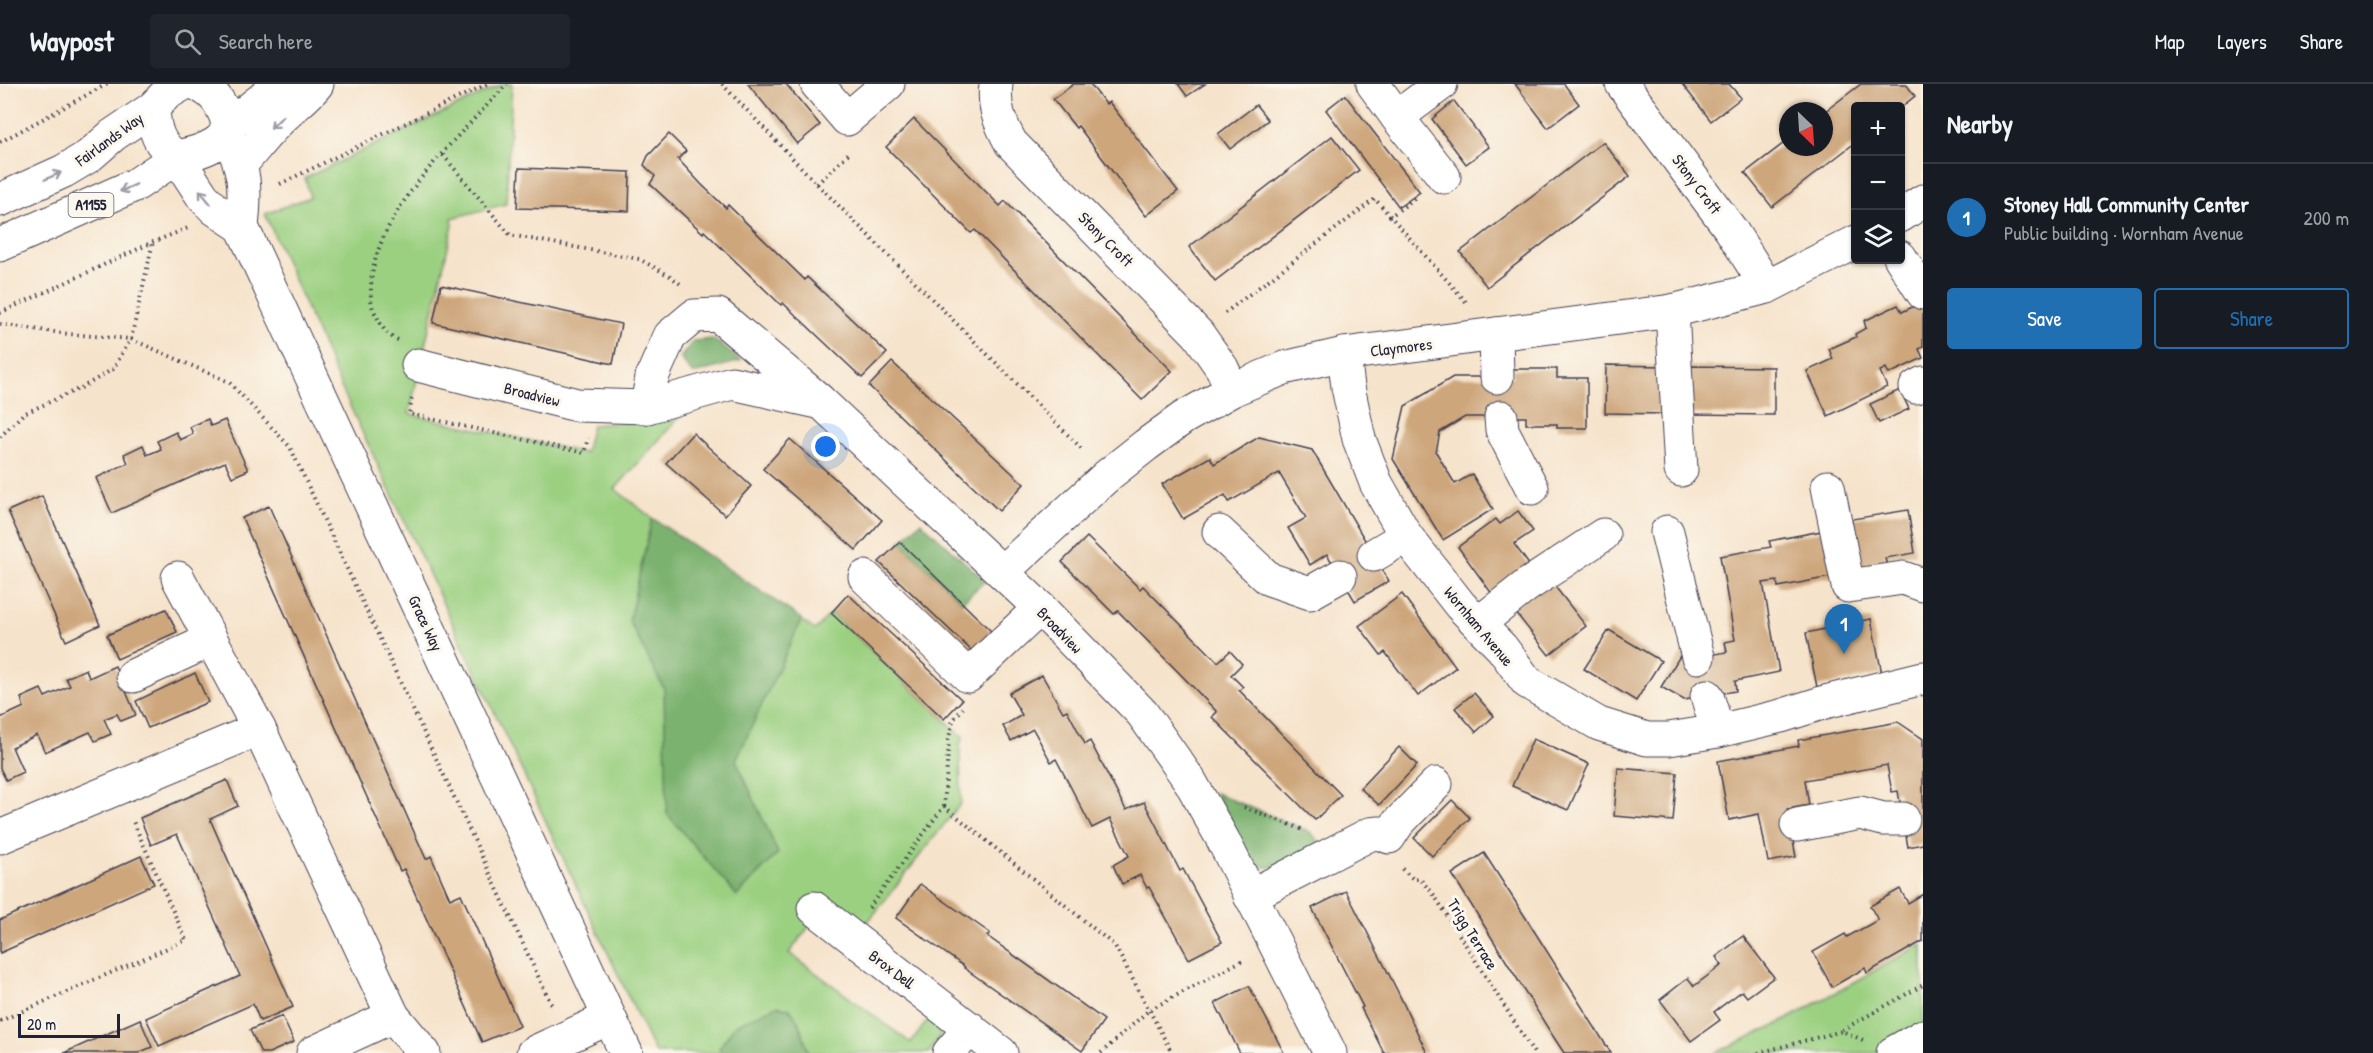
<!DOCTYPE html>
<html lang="en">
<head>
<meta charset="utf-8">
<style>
	body { margin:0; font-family:"Patrick Hand",sans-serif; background:#20242c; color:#f1f3f6 }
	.controls { position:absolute; right:18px; top:18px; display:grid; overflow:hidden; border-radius:6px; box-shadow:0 2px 4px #0004 }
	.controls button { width:54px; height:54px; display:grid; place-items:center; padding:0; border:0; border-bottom:2px solid #363941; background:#171b24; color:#f1f3f6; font:30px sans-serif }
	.compass { position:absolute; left:1779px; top:18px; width:54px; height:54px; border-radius:50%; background:#171b24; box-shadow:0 2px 4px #0004; rotate:155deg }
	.scale { position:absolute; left:18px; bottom:15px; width:102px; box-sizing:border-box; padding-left:6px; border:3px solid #22223b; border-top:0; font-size:16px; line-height:21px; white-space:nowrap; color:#22223b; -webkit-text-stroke:4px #fbf7ec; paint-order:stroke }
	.you { position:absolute; left:826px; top:363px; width:21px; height:21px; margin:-15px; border:4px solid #fff; border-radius:50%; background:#1a73e8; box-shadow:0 0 0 9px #1a73e833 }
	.badge { display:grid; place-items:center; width:39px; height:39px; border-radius:50%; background:#1f6fb2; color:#fff; font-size:20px; font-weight:700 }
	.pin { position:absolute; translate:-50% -50px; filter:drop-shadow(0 2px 3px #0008) }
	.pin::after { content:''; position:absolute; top:32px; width:21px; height:18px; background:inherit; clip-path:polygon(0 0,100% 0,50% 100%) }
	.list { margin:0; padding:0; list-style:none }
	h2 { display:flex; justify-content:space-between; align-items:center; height:78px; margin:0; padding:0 24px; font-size:26px }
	h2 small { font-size:20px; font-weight:400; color:#9ea1a6 }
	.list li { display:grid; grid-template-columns:39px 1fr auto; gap:18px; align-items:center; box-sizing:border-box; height:108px; padding:0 24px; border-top:2px solid #363941 }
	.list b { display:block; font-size:22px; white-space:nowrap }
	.list p { margin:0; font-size:20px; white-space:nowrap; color:#9ea1a6 }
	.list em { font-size:20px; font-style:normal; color:#9ea1a6 }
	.actions { display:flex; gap:12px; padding:18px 24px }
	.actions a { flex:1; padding:14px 0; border:2px solid #1f6fb2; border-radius:6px; text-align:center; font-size:21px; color:#1f6fb2 }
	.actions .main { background:#1f6fb2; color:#fff }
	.icon { flex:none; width:33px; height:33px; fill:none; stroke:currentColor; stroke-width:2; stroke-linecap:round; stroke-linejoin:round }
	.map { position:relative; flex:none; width:1923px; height:969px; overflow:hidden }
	header { display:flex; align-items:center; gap:36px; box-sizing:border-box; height:84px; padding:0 30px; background:#171b24; border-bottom:2px solid #363941 }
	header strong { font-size:28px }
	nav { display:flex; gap:33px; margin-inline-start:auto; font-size:21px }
	.search { width:420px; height:54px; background:#20242c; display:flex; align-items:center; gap:15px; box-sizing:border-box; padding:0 21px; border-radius:6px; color:#9ea1a6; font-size:22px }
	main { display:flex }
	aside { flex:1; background:#171b24 }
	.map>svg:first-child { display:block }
</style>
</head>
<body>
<header>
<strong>Waypost</strong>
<div class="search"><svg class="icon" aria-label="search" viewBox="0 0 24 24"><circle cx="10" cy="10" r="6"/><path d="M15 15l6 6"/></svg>Search here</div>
<nav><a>Map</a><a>Layers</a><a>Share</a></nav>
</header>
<main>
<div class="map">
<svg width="1923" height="969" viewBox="0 0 1923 969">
	<rect width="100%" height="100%" fill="#fbf7ec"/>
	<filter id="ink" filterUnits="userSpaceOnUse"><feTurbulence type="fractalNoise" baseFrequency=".0167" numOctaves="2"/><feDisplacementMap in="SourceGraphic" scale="12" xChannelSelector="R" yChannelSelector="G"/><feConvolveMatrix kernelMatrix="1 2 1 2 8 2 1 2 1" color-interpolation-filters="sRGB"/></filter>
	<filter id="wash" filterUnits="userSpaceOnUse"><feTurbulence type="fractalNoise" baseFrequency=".008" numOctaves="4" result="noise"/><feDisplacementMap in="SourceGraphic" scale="24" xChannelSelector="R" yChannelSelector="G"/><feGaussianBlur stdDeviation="1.35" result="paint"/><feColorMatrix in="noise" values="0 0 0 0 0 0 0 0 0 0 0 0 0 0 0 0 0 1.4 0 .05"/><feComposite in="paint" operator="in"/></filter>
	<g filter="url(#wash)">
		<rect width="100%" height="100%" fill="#f6e3cb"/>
		<!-- green -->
		<g fill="#9bd081" stroke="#5e795e" stroke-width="1.5">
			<polygon points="503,0 512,0 506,120 452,134 453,141 409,330 585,369 592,341 643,337 684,328 615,405 652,434 815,546 831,529 963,653 960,661 961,719 864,843 811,840 789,869 911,959 930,933 939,941 941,950 929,969 655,969 341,303 265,130 310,113 305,94"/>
			<polygon points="1923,860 1923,969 1715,969 1786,936"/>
		</g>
		<!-- forest -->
		<g fill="#7cb26f" stroke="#4f6a55" stroke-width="1.5">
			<polygon points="713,255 741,277 693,290 680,274 693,257"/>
			<polygon points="652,434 802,535 736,676 778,769 737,812 667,730 664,605 629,537"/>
			<polygon points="921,438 985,497 962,518 900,458"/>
			<path d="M 1215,709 L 1310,748 L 1323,762 C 1303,771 1275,791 1254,780 Z"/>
			<polygon points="776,922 789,924 799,938 809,969 722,969 719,964 735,941"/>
		</g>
		<g id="blocks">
			<!-- building -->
			<g fill="#cda67b">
				<polygon points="748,0 786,0 820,41 797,60"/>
				<polygon points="1074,0 1090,0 1106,20 1109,18 1178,107 1146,132 1078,42 1076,44 1053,15"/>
				<polygon points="1178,0 1205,0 1187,12"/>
				<polygon points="1515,0 1564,0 1579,20 1548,44"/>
				<polygon points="1682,0 1729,0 1741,14 1711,37"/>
				<polygon points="1861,0 1906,0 1915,12 1900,24 1856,22 1856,58 1772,123 1745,89 1788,56 1788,63 1824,63 1824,28"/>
				<polygon points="1345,11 1420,108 1399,123 1326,26"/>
				<polygon points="1454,17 1489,63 1466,80 1432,35"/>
				<polygon points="1256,21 1268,36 1230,65 1218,50"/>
				<polygon points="914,35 1000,122 1005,117 1172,287 1142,316 975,146 971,149 886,63"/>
				<polygon points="669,50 686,67 678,75 701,100 726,124 728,121 805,196 807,193 887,269 862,294 783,219 781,221 704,147 703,149 650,100 655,92 644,81 648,72"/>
				<polygon points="1332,52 1359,86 1215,197 1189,163"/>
				<polygon points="1603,58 1630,92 1487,203 1460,168"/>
				<polygon points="519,84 630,88 629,127 517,124"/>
				<polygon points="441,201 621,240 613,280 433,239"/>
				<polygon points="1923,218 1923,263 1919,265 1923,274 1889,290 1886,284 1880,287 1887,303 1828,332 1807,287 1833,275 1829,265 1856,253 1855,250 1866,244 1864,237 1898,221 1902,228"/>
				<polygon points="892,278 1024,400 999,427 869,302"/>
				<polygon points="1606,281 1665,282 1664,330 1605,329"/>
				<polygon points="1688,282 1774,283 1774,331 1687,330"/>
				<polygon points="1513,285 1557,285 1557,294 1587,294 1587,344 1557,344 1557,340 1526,340 1526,333 1465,333 1440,348 1436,368 1455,400 1472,390 1493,425 1443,456 1393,375 1405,322 1453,293 1513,293"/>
				<polygon points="1900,306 1909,325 1879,339 1870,320"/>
				<polygon points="208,335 211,342 225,336 248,386 232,393 225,378 112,429 96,394 128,379 124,370 143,361 147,371 161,365 157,357 176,348 180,356 193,350 190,343"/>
				<polygon points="693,349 751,402 725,431 666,379"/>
				<polygon points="1259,353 1312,366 1389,497 1355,517 1327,470 1310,481 1288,444 1306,434 1279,389 1229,418 1225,411 1183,435 1162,400 1210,373 1214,380"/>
				<polygon points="790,355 882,436 856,466 763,385"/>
				<polygon points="42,412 100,541 66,557 8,427"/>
				<polygon points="269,422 426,775 431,772 450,815 461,810 520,942 482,958 404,785 400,787 242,434"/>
				<polygon points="1908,426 1915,469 1885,474 1887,482 1854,487 1846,436"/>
				<polygon points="1518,427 1533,447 1514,460 1533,486 1495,514 1458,463 1496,435 1500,440"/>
				<polygon points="1827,446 1836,492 1778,503 1777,497 1763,499 1779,588 1735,597 1736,607 1684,616 1661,603 1683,567 1694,574 1727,568 1725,558 1735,556 1720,472 1771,463 1769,457"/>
				<polygon points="1087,453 1140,505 1143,502 1218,578 1230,567 1242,580 1231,591 1243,603 1239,606 1341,711 1315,736 1212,633 1217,628 1193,603 1118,527 1114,530 1062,478"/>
				<polygon points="900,458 995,551 975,570 879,478"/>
				<polygon points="1549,495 1586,542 1549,571 1512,524"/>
				<polygon points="848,510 962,616 944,635 831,529"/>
				<polygon points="1402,510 1456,583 1418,612 1385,568 1381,571 1359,542"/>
				<polygon points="166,525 177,548 117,575 107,551"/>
				<polygon points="1871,535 1882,590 1817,603 1806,549"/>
				<polygon points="1609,546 1661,577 1636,617 1584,585"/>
				<polygon points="115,582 136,631 121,637 117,630 104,635 111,650 95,657 90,648 45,668 37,651 12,663 23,688 6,696 0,684 0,634 24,623 21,614 41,605 45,613 70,602 66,594 86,585 89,594"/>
				<polygon points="195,589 208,618 148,644 136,617"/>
				<polygon points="1042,591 1063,628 1067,626 1085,660 1090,657 1126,726 1144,718 1180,787 1183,785 1222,858 1189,875 1149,803 1147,804 1140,791 1122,800 1113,781 1129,772 1110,735 1092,744 1056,675 1051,678 1033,645 1011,657 1003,642 1022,631 1009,609"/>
				<polygon points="1474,609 1494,632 1476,648 1455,624"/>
				<polygon points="1898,638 1923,655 1923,760 1908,763 1898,707 1892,708 1887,681 1805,696 1809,721 1787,725 1796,773 1768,778 1759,730 1729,736 1718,677 1799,662 1798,656"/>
				<polygon points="1533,655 1589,680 1568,726 1512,702"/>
				<polygon points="1399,663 1417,681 1379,721 1360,704"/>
				<polygon points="1618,684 1677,689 1673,737 1614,732"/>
				<polygon points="227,696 238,722 210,735 293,923 260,937 253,920 159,962 146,934 240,892 177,750 151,761 140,734"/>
				<polygon points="1452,716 1470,734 1432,772 1414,754"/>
				<polygon points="1484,769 1524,831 1611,969 1564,969 1549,946 1452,790"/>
				<polygon points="141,772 154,800 0,869 0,836"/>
				<polygon points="920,800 990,849 987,852 1104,936 1082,967 964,884 965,883 896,834"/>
				<polygon points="1900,805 1908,819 1923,810 1923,857 1867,889 1865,884 1832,903 1813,868 1845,850 1847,853 1878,836 1870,822"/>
				<polygon points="1346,807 1397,906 1427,969 1384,969 1361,924 1363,923 1312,824"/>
				<polygon points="1743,852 1774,893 1747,913 1742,907 1714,928 1720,936 1691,957 1660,916 1688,894 1694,902 1722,881 1716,873"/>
				<polygon points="1249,902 1268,938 1284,969 1240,969 1215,919"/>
				<polygon points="282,932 294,958 269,969 261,969 250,946"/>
				<polygon points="140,935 152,963 138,969 64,969"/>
			</g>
		</g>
	</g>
	<g filter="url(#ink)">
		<use href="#blocks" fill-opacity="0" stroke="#423f51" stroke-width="1.5"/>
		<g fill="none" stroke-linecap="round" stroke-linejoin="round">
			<!-- minor casing -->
			<g stroke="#423f51" stroke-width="35">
				<g id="minor">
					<polyline points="817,0 847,35 888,0"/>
					<path d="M 996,0 C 993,23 1000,39 1011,59 L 1198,250 L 1222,284 L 1232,306"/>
					<polyline points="1373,0 1397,33"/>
					<polyline points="1441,0 1397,33 1444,93"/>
					<polyline points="1622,0 1731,146 1767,203"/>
					<path d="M 226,50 C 246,84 246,105 242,143 L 626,969"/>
					<polyline points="177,73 203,113 215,125 242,143"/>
					<path d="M 241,80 C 256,63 269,45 286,30 C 297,19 307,13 317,0"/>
					<polyline points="1900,132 1923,117"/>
					<polyline points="1900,173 1923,209"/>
					<polyline points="1672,227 1681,386"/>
					<polyline points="1496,250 1497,293"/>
					<polyline points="1344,270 1348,303 1359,355 1376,399 1406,452 1460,521 1502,564 1527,598 1599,640 1647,655 1669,655 1718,647 1781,632 1825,618 1923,594"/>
					<polyline points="418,281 577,321 647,323 732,299 822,319 1040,524 1142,629 1190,697 1222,754 1330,969"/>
					<polyline points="1916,303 1923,299"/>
					<polyline points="647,323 652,293 670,252 694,232 718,231 819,316"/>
					<polyline points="1501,333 1502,346 1532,404"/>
					<polyline points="1828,403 1848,502 1903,494 1923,501"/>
					<polyline points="1219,448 1269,495 1310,509 1340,492"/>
					<polyline points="1667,448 1698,573"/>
					<polyline points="1374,471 1406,452"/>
					<polyline points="1002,488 1108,391 1146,361 1183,334 1232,306 1284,284 1344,270 1672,227 1767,203 1856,158"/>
					<polyline points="865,493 968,592 1040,524"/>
					<polyline points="178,494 259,645 393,932 424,969"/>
					<polyline points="1479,539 1526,502 1603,451"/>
					<polyline points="133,592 211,556"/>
					<polyline points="1707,612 1718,647"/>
					<polyline points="1797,741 1860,729 1883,735 1903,735"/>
					<polyline points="0,753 259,645"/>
					<polyline points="1250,812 1370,750 1380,749 1389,753 1398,739 1436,700"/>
					<polyline points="814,824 1001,969"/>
					<polyline points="313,969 393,932"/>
					<polyline points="533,969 609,934"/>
					<polyline points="949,969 970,944"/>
					<polyline points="1893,969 1923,952"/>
				</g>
			</g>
			<!-- major casing -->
			<g stroke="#423f51" stroke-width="35">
				<g id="major">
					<path d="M 183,0 L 166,10 L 153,24 C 154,45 158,62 177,73 C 201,68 240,58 223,26 C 217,13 210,7 197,0"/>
					<polyline points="228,42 281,0"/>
					<polyline points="0,116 64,87 89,72 113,51 153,24"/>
					<polyline points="0,161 137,100 177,73"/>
				</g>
			</g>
			<!-- path -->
			<g stroke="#423f51" stroke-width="4" stroke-dasharray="1.5 4.5" stroke-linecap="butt">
				<polyline points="722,0 817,100 1084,367"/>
				<polyline points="0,58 107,0"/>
				<polyline points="443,71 510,151 639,175 670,192 683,202"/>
				<polyline points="280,100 487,0"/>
				<polyline points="817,100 849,69"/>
				<polyline points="1389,133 1417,113"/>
				<polyline points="0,229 153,158 188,144"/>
				<polyline points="1225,229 1375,115 1468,220"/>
				<polyline points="0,240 68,250 131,255 229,298 290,363 553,924"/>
				<path d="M 398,256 C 384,250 382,242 375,229 C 370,220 371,213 371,202 C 374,127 459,53 507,0"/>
				<polyline points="412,315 409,330 584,369 588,354"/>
				<polyline points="0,353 23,330 83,303 113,285 131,255 153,158"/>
				<polyline points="944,722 1115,862 1172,969"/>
				<polyline points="1244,723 1304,746"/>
				<polyline points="1402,785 1413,795 1420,795 1434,811 1534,969"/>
				<polyline points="869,824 944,722 949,654 953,636 963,624"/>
				<polyline points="0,937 186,856 132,735"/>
				<polyline points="1842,946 1923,901"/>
				<polyline points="1101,969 1149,926 1245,875"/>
				<polyline points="1758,969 1842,947 1863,956"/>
			</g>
			<!-- minor -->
			<use href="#minor" stroke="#fff" stroke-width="33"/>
			<!-- major -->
			<use href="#major" stroke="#fff" stroke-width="33"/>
		</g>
		<!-- one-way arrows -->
		<defs><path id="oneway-shaft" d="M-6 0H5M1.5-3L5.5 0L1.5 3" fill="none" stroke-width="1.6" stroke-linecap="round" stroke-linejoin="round" transform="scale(1.5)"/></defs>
		<g stroke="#9c9ca7">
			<use href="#oneway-shaft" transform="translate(277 38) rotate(135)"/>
			<use href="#oneway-shaft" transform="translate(53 92) rotate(-24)"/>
			<use href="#oneway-shaft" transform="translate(128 104) rotate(156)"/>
			<use href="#oneway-shaft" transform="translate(205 113) rotate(-129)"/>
		</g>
	</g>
	<g text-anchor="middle" stroke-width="6" stroke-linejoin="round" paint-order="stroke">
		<!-- shield labels -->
		<rect fill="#fbf7ec" stroke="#636270" stroke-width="1.5" x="68.5" y="109" width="45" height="24" rx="4.5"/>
		<g font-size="15" font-weight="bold" fill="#22223b">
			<text x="91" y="126">A1155</text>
		</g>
		<!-- street labels -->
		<g font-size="16" fill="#22223b" stroke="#fbf7ec">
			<text transform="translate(109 55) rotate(-36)" y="6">Fairlands Way</text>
			<text transform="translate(1697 100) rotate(53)" y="6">Stony Croft</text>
			<text transform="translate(1106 155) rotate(45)" y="6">Stony Croft</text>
			<text transform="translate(1401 263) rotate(-7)" y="6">Claymores</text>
			<text transform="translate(532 310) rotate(14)" y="6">Broadview</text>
			<text transform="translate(426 539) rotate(65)" y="6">Grace Way</text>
			<text transform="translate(1479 542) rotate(50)" y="6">Wornham Avenue</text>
			<text transform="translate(1060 546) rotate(46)" y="6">Broadview</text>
			<text transform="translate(1473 850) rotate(58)" y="6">Trigg Terrace</text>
			<text transform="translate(892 885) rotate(37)" y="6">Brox Dell</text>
		</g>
	</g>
</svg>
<div class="controls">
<button>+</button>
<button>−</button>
<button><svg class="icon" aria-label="layers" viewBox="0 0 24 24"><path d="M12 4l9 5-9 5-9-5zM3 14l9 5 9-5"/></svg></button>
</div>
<svg class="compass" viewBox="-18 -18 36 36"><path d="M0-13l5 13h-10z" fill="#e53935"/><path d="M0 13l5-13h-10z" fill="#9ea1a6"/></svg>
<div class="scale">20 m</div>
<div class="you"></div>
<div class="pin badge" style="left:1844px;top:570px">1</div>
</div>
<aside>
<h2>Nearby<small></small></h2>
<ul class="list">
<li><span class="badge">1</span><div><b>Stoney Hall Community Center</b><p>Public building · Wornham Avenue</p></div><em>200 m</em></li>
</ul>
<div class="actions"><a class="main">Save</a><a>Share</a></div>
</aside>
</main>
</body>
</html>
